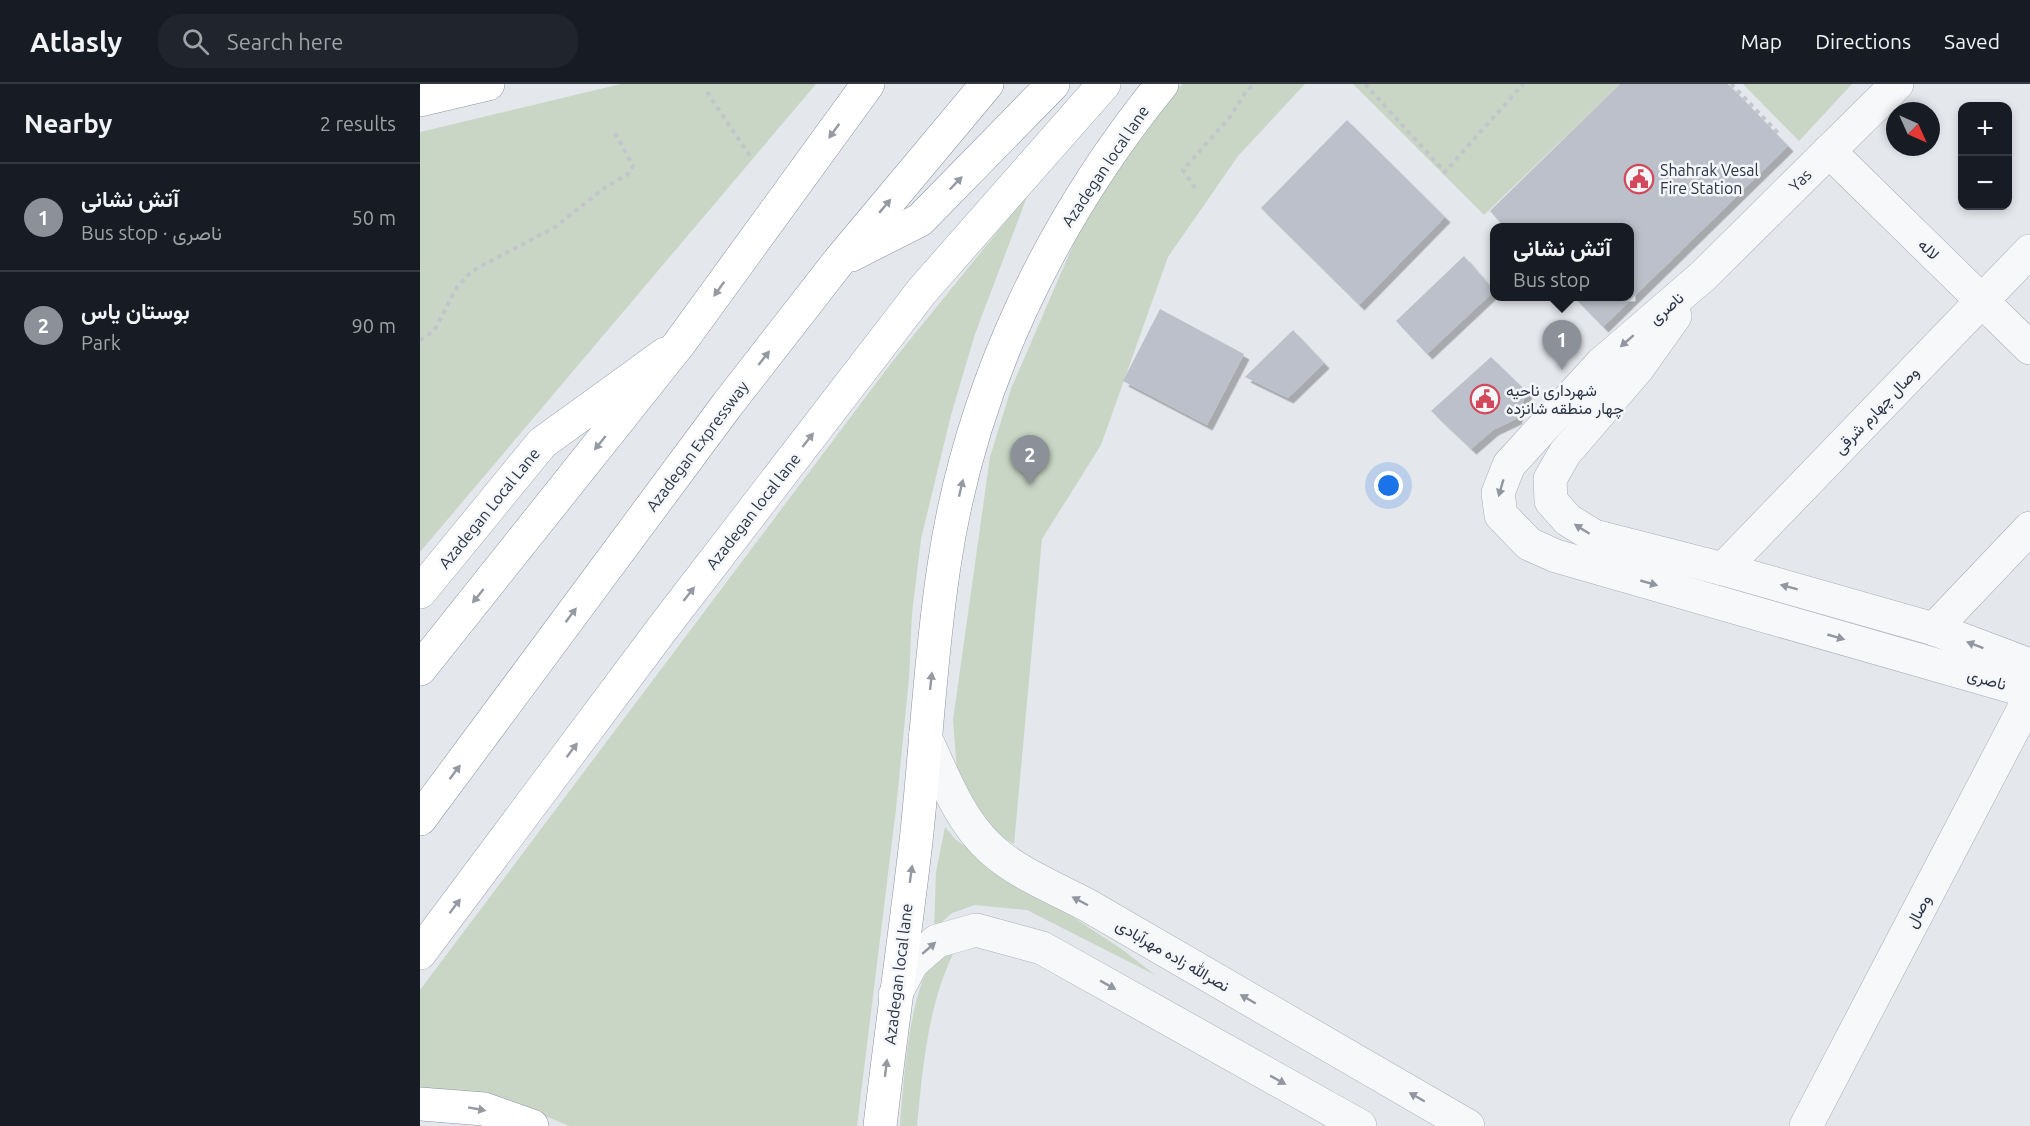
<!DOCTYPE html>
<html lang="en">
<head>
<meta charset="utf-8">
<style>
	body { margin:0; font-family:Ubuntu,Vazirmatn,sans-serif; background:#20242c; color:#f1f3f6 }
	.controls { position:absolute; right:18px; top:18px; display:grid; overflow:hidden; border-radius:12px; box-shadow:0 3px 9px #0003 }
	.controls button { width:54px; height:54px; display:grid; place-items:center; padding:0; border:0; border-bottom:2px solid #363941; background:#171b24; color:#f1f3f6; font:30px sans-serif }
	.compass { position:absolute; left:1466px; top:18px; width:54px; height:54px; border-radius:50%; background:#171b24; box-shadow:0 3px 9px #0003; rotate:135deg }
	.you { position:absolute; left:969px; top:402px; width:21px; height:21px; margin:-15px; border:4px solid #fff; border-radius:50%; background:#1a73e8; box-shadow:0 0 0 9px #1a73e833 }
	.badge { display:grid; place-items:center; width:39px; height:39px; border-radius:50%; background:#8c9099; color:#fff; font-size:20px; font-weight:700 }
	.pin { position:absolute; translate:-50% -50px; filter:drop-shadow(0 2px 3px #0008) }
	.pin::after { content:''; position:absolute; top:32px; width:21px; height:18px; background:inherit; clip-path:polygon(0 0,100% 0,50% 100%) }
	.popup { position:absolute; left:1070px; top:139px; width:144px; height:78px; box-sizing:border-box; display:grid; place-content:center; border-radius:12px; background:#171b24; filter:drop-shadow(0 2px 4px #0005); font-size:20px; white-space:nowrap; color:#9ea1a6 }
	.popup b { font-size:22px; color:#f1f3f6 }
	.popup::after { content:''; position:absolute; left:50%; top:100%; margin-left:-12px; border:12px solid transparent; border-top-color:#171b24 }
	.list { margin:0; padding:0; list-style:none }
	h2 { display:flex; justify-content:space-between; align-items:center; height:78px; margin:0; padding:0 24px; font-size:26px }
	h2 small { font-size:20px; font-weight:400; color:#9ea1a6 }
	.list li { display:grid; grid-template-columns:39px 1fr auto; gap:18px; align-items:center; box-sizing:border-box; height:108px; padding:0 24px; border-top:2px solid #363941 }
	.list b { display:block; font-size:22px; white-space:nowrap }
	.list p { margin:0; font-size:20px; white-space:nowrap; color:#9ea1a6 }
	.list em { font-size:20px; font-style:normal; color:#9ea1a6 }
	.icon { flex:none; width:33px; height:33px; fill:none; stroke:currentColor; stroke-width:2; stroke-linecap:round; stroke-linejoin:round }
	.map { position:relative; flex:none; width:1610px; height:1042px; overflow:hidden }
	header { display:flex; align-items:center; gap:36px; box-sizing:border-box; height:84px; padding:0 30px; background:#171b24; border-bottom:2px solid #363941 }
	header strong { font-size:28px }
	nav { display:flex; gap:33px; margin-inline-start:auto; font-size:21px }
	.search { width:420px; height:54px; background:#20242c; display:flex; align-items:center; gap:15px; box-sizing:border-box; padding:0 21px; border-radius:24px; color:#9ea1a6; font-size:22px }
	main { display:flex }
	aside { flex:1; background:#171b24 }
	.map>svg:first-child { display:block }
</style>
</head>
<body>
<header>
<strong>Atlasly</strong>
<div class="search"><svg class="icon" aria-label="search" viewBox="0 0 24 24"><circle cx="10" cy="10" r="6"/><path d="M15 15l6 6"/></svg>Search here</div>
<nav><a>Map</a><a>Directions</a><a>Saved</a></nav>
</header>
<main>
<aside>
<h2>Nearby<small>2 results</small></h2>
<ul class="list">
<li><span class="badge">1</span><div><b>آتش نشانی</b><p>Bus stop · ناصری</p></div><em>50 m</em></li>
<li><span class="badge">2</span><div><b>بوستان یاس</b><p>Park</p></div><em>90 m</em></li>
</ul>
</aside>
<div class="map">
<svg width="1610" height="1042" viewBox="0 0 1610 1042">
	<defs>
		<filter id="shadow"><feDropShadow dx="5.5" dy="5.5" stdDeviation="0" flood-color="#0004"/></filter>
	</defs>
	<rect width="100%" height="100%" fill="#e4e7ec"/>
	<!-- green -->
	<g fill="#c9d6c5">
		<polygon points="201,0 396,0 0,468 0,48"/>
		<polygon points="763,0 885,0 818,72 748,173 681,361 622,455 594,760 573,749 538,699 533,636 570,373 591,305 666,131 729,26"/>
		<polygon points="933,0 1200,0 1064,131"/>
		<polygon points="1323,0 1432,0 1379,57"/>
		<polygon points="608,110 555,250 531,331 501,455 492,530 489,594 476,725 437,1042 149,1042 85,1015 48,1007 0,1004 0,906 472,278"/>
		<polygon points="525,743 536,756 703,866 735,891 607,826 555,821 532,829 514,845 516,788"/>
		<path d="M 536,864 C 508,918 503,982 497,1042 L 480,1042 C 483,1006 489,893 519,872 C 524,868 531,866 536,864 Z"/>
	</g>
	<!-- building -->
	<g fill="#bbc0ca" filter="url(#shadow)">
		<polygon points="1200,0 1308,0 1368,62 1183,243 1153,212 1210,212 1210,144 1085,144 1070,127"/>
		<polygon points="927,36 1025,133 939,221 841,124"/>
		<polygon points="1044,172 1074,207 1007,270 976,237"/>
		<polygon points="740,225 824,270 787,341 703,297"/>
		<polygon points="873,246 904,279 868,314 825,293"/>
		<polygon points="1071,273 1107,308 1096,335 1073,346 1051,365 1011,327"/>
	</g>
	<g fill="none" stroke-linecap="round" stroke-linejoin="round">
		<!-- minor casing -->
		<g stroke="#a9aeb7" stroke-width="34">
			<g id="minor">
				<polyline points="1477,0 1283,192 1181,280 1089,381 1078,409 1081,431 1109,460 1136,472 1610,608"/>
				<polyline points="1409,67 1610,264"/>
				<polyline points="1255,232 1218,284 1145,369 1130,395 1131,417 1148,436 1174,452 1303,485 1514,545 1610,581"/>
				<polyline points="1303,485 1610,167"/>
				<polyline points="1514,545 1610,444"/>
				<path d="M 505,653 C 523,691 539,736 571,765 C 597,789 635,804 667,821 L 1048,1042"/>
				<polyline points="475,911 492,879 517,857 556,846 622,864 940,1042"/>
				<polyline points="1386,1042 1610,613"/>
			</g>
		</g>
		<!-- major casing -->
		<g stroke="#a3abb8" stroke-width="34">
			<g id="major">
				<polyline points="0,508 122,359 245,270"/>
				<polyline points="0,869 242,545 502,207 684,0"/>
			</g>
		</g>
		<!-- highway casing -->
		<g stroke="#8b94a3" stroke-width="34">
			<g id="highway">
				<polyline points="0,16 68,0"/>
				<polyline points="431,171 500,136 633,0"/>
				<polyline points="0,585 259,260 448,0"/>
				<polyline points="0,735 307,321 419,177 567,0"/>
				<polyline points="0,1020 64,1025 112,1042"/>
				<path d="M 460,1042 C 471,947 485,852 496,757 C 506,666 510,573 524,482 C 550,305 629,139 742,0"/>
			</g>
		</g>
		<!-- path -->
		<g stroke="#c2c5cb" stroke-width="4" stroke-dasharray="4.5 4.5" stroke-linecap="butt">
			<polyline points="945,0 1025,88 1103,0"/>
			<polyline points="1311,0 1358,49"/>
			<polyline points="287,8 332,75"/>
			<polyline points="775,104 763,86 810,33 827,6 836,0"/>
			<polyline points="0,256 14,247 37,203 52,187 135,143 187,102 207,91 213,82 195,49"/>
		</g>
		<!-- minor -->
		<use href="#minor" stroke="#f7f8fa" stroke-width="33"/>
		<!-- major -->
		<use href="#major" stroke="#fff" stroke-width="33"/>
		<!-- highway -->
		<use href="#highway" stroke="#fff" stroke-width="33"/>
	</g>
	<!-- one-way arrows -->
	<defs><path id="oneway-solid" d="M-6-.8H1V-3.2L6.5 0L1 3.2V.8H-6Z" transform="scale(1.5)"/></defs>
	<g fill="#959aa2">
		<use href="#oneway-solid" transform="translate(414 47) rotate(126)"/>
		<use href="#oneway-solid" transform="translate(536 99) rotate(-46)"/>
		<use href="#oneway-solid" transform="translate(465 122) rotate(-50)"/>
		<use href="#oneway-solid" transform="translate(299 205) rotate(126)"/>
		<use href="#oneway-solid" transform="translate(344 274) rotate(-52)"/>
		<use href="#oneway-solid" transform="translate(388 356) rotate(-52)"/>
		<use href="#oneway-solid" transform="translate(180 359) rotate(129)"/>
		<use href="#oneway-solid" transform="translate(541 404) rotate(-77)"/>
		<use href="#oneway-solid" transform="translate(269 510) rotate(-52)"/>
		<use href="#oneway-solid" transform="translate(58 512) rotate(129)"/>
		<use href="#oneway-solid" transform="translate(151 531) rotate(-53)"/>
		<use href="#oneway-solid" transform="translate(511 597) rotate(-84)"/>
		<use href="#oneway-solid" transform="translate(152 666) rotate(-53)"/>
		<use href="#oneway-solid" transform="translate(35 688) rotate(-53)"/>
		<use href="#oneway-solid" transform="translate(491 790) rotate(-82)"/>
		<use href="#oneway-solid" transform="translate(35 822) rotate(-53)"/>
		<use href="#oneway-solid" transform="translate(466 984) rotate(-83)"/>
		<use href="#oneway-solid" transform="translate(57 1025) rotate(10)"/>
	</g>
	<g fill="#9196a0">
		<use href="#oneway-solid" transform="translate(1207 257) rotate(139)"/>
		<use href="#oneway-solid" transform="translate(1081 404) rotate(106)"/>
		<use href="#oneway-solid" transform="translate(1162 445) rotate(-148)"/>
		<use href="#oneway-solid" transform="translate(1229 499) rotate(16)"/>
		<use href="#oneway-solid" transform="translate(1369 503) rotate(-165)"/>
		<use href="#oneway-solid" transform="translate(1416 553) rotate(16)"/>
		<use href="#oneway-solid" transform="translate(1555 561) rotate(-159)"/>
		<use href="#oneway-solid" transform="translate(660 817) rotate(-152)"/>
		<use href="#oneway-solid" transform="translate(509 864) rotate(-41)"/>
		<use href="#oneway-solid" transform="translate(688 901) rotate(29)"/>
		<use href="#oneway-solid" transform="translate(828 915) rotate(-150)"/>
		<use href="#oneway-solid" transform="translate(858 996) rotate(29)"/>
		<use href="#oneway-solid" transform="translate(997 1013) rotate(-150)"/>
	</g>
	<!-- icons -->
	<defs>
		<g id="civic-ring" transform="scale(1.5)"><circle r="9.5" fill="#f4f6f9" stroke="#d1495b" stroke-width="1.5"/><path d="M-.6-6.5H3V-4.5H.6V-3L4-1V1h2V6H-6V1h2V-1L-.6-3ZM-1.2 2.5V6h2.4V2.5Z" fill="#d1495b"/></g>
	</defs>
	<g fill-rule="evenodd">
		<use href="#civic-ring" x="1219" y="95"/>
		<use href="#civic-ring" x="1065" y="315"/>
	</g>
	<g text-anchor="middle" stroke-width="5" stroke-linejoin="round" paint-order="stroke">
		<!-- street labels -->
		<g font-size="16" fill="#2b3445" stroke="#f4f6f9">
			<text transform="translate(685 82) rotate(-56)" y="6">Azadegan local lane</text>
			<text transform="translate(1380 96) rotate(-45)" y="6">Yas</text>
			<text transform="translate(1509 165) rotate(44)" y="6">لاله</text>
			<text transform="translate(1246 224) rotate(-41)" y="6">ناصری</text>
			<text transform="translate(1456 326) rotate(-46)" y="6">وصال چهارم شرقی</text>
			<text transform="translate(277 362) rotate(-53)" y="6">Azadegan Expressway</text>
			<text transform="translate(69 424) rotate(-51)" y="6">Azadegan Local Lane</text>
			<text transform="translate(333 427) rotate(-52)" y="6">Azadegan local lane</text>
			<text transform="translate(1567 595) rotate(16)" y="6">ناصری</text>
			<text transform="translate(1498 827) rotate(-62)" y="6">وصال</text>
			<text transform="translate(753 871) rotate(30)" y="6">نصرالله زاده مهرآبادی</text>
			<text transform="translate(478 890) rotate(-83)" y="6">Azadegan local lane</text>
		</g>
		<!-- poi labels -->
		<g font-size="16" fill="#2b3445" stroke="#f4f6f9" text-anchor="start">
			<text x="1240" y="92">Shahrak Vesal<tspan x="1240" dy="18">Fire Station</tspan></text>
			<text x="1086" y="312">شهرداری ناحیه<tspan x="1086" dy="18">چهار منطقه شانزده</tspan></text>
		</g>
	</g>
</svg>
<div class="controls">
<button>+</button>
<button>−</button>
</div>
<svg class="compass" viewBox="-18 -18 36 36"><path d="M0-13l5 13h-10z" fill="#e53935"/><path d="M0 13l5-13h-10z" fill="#9ea1a6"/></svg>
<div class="you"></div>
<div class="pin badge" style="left:1142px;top:286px">1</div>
<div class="popup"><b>آتش نشانی</b>Bus stop</div>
<div class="pin badge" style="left:610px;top:401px">2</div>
</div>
</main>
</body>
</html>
